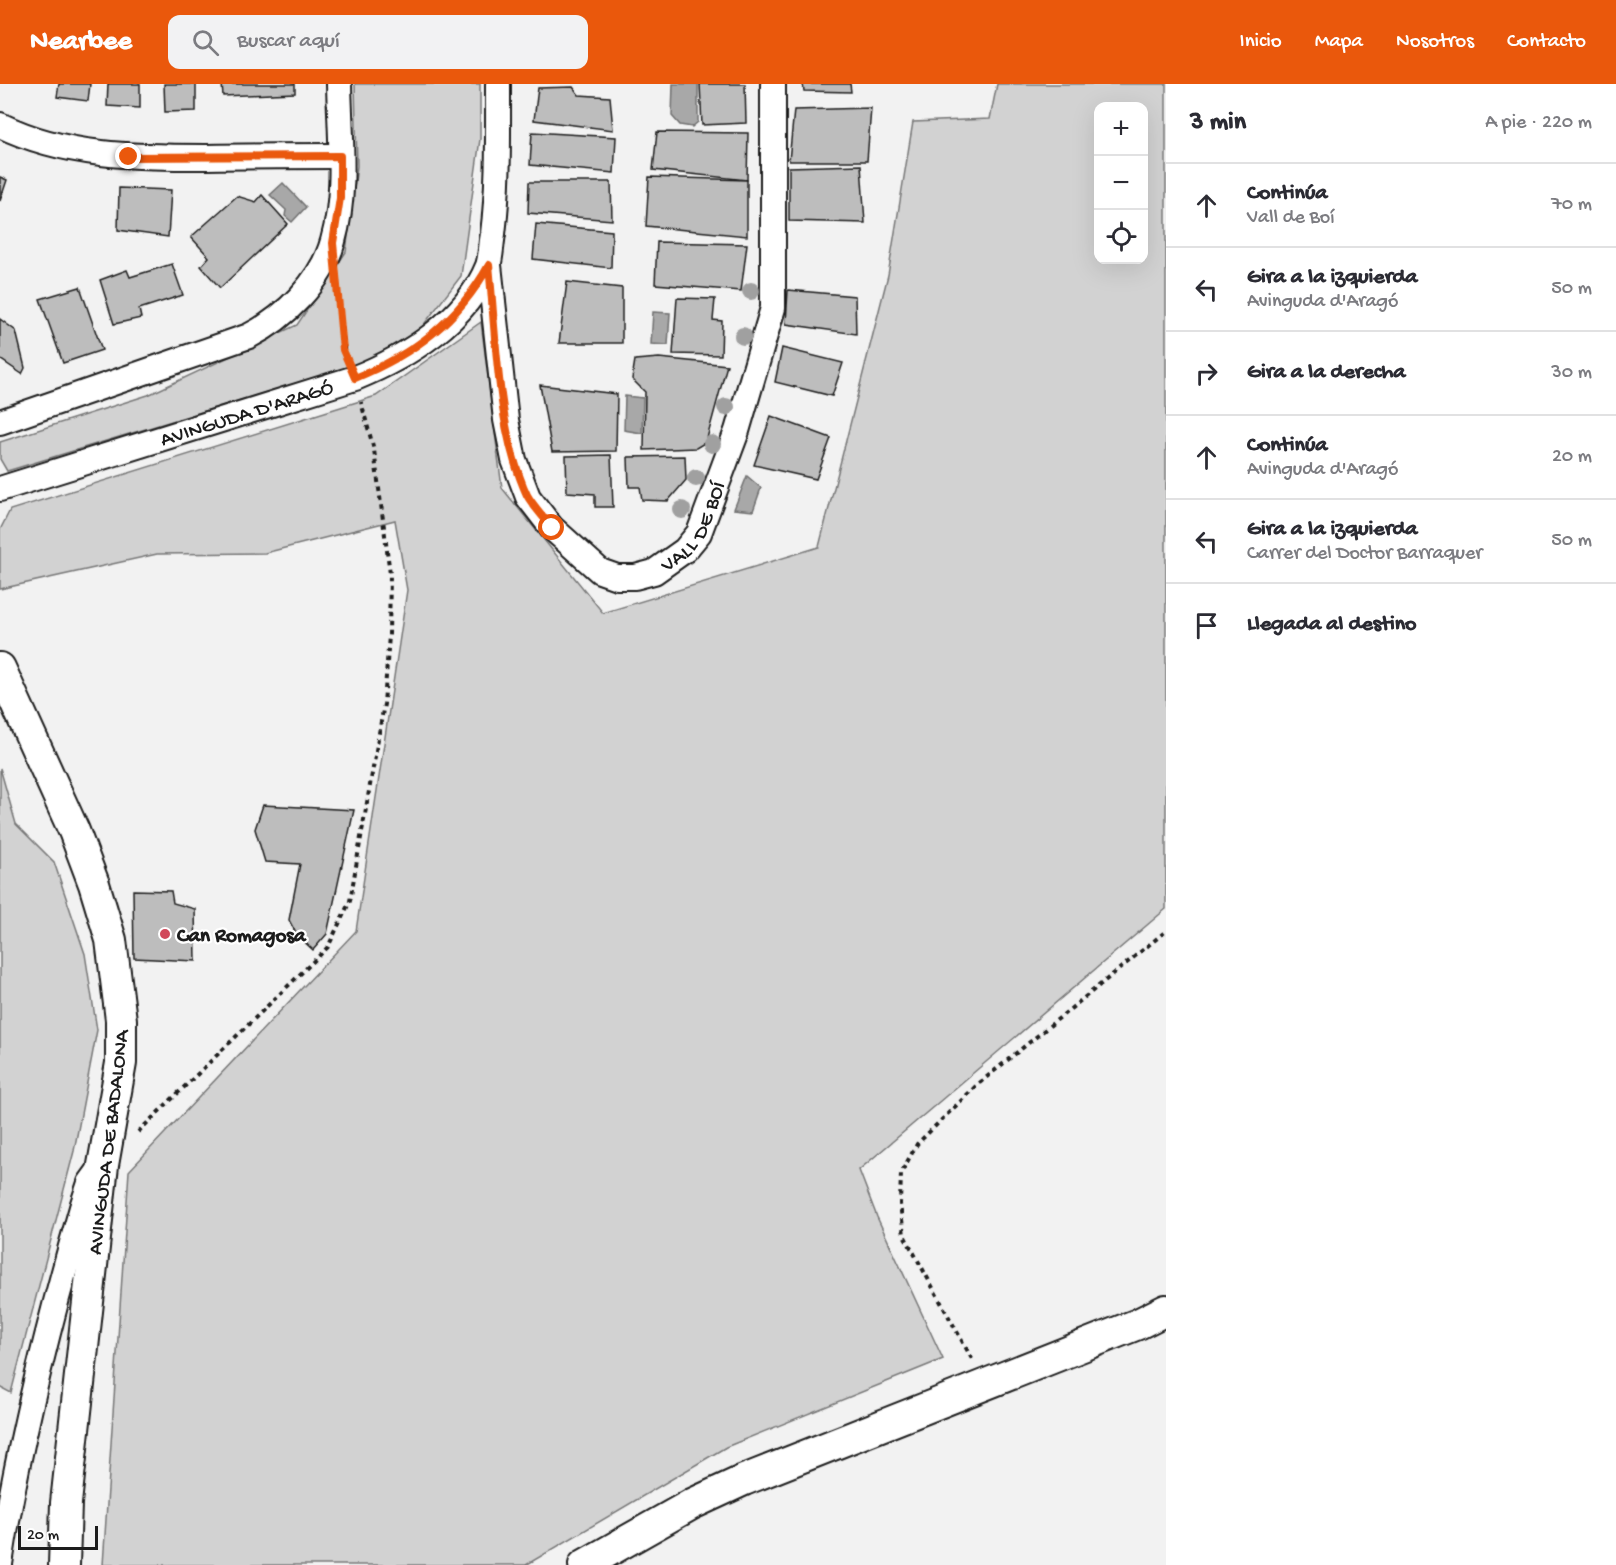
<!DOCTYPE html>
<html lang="es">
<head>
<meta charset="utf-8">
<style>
	body { margin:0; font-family:"Gochi Hand",sans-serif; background:#f2f2f3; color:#2b2b33 }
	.controls { position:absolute; right:18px; top:18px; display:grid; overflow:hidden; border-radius:12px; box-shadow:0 6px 24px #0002 }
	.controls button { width:54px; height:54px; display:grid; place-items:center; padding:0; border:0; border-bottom:2px solid #e1e1e2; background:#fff; color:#2b2b33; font:30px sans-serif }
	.scale { position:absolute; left:18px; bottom:15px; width:80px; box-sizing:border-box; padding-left:6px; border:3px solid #1c1c1c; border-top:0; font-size:16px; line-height:21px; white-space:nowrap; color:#1c1c1c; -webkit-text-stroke:4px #fff; paint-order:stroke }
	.stop { position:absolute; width:18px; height:18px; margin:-14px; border:4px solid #ea580c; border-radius:50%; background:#fff }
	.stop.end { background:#ea580c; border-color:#fff; box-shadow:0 2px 6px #0008 }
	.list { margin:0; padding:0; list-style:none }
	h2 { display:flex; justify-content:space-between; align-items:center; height:78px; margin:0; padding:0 24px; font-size:26px }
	h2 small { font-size:20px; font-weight:400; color:#7c7c81 }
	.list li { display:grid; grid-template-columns:39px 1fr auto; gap:18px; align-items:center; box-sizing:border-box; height:84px; padding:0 24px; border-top:2px solid #e1e1e2 }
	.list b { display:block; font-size:22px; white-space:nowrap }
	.list p { margin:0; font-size:20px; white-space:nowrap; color:#7c7c81 }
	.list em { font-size:20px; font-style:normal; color:#7c7c81 }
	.icon { flex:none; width:33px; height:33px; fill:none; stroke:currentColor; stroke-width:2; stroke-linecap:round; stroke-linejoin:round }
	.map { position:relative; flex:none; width:1166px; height:1481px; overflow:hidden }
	header { display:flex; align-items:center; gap:36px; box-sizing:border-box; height:84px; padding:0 30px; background:#ea580c; color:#fff }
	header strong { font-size:28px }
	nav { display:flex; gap:33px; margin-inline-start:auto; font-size:21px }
	.search { width:420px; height:54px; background:#f2f2f3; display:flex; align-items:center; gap:15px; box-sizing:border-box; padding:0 21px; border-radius:12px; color:#7c7c81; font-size:22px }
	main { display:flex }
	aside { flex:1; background:#fff }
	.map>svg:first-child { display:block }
</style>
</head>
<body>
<header>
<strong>Nearbee</strong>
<div class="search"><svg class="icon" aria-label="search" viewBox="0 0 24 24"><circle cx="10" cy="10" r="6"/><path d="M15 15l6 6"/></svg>Buscar aquí</div>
<nav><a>Inicio</a><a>Mapa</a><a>Nosotros</a><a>Contacto</a></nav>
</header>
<main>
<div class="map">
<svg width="1166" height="1481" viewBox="0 0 1166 1481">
	<rect width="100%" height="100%" fill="#f2f2f2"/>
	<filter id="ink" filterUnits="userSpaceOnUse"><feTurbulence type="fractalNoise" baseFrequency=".0167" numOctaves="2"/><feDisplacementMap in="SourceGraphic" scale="12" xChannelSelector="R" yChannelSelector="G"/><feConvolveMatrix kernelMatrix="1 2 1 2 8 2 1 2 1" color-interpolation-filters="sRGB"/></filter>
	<g filter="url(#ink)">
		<!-- green -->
		<g fill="#d2d2d2" stroke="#777" stroke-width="1.5" fill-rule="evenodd">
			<polygon points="355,0 480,0 480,55 461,192 422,243 376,275 7,387 0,375 0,358 148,311 297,241 346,168 357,82"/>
			<path d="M 997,0 L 1166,0 L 1166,825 L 859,1086 L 877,1133 L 943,1275 L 726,1363 L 526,1481 L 103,1481 L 129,1087 L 356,847 L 407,506 L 395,436 L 265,469 L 157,470 L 0,505 L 0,446 L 10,426 L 376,312 L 481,238 L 502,404 L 603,529 L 819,463 L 888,191 L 913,38 L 990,35 ZM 1098,22 L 1144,22 L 1144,176 L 1098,176 Z"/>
			<polygon points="0,684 16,740 54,778 85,870 97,946 74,1067 11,1309 0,1303"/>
		</g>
		<!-- water -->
		<g fill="#a8a8a8" stroke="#707070" stroke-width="1.5">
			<polygon points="673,0 698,0 698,38 692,43 680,41 672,32"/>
			<polygon points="283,99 306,123 292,138 285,132 286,126 270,111"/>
			<polygon points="653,228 670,229 668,261 651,260"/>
			<polygon points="625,312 643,314 642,349 624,346"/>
			<polygon points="747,392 761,404 753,427 734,425"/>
		</g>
		<!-- building -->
		<g fill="#bdbdbd" stroke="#1c1c1c" stroke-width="1.5">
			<polygon points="59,0 90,0 88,17 57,13"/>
			<polygon points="108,0 140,0 140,24 107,22"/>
			<polygon points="164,0 196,0 196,27 165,28"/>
			<polygon points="222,0 295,0 295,9 223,12"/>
			<polygon points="700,0 745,0 746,39 702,41"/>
			<polygon points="803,0 850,0 851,8 804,7"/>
			<polygon points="573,3 579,11 610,13 613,46 534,36 538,4"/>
			<polygon points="871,24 867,77 789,77 794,26"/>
			<polygon points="532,48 616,53 614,89 530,81"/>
			<polygon points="657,48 748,49 747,96 653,86"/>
			<polygon points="861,81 865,139 789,137 789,83"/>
			<polygon points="0,93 7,96 0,117"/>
			<polygon points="649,93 747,96 747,152 646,142"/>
			<polygon points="529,98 611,98 612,136 528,129"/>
			<polygon points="119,104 171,106 168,153 118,146"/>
			<polygon points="262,111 288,140 220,204 201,182 209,173 191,153 237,112 256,118"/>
			<polygon points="536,140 612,147 611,184 533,175"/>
			<polygon points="657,158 747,160 741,207 655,200"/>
			<polygon points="172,180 183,211 139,225 141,234 114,240 100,196 127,186 130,193"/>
			<polygon points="567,198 622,204 622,259 559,259"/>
			<polygon points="80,203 102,266 63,279 40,215"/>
			<polygon points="788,206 855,212 856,250 786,240"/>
			<polygon points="677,214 715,215 713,236 722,237 721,271 673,270"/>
			<polygon points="0,235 16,247 25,284 22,290 0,275"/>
			<polygon points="782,264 843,279 832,312 775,298"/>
			<polygon points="659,274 727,281 706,358 696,364 644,366 645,308 632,295 635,276"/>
			<polygon points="540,301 617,310 616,367 552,368"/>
			<polygon points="771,332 831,354 816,395 754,381"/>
			<polygon points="611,371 613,423 595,423 595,410 567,408 566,372"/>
			<polygon points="685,372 686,396 668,417 642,416 640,403 629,403 628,373"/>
			<polygon points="263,721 354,726 327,850 313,866 297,851 289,836 300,780 265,778 255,745"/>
			<polygon points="133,806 171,807 173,819 195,825 196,877 134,874"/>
		</g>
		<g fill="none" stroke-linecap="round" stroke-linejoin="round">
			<!-- minor casing -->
			<g stroke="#1c1c1c" stroke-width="28">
				<g id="minor">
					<path d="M 0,41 C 66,73 135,73 207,73 C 251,72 296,72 340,72"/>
					<path id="s1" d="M 489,181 L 506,336 L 514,376 L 528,413 L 552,444 L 600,487 L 617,493 L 635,493 L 654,488 L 685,466 L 699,449 L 737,347 L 773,224 L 773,0"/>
					<path d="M 0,338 L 249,252 C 285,234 322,197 333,157 C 347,108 340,51 339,0"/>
					<path id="s2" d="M 0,405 L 355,294 C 407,273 466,237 488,182 C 491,173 491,160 493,150 C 499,101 498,50 498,0"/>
					<path d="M 0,1480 C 18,1359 49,1238 83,1120 L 90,1099 L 98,1088"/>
				</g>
			</g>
			<!-- tertiary casing -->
			<g stroke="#1c1c1c" stroke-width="34">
				<g id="tertiary">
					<polyline points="0,584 74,747 94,800 111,856 121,936 121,979 103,1081 66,1419 64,1481"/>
					<polyline points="584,1481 692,1420 744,1396 1138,1240 1166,1226"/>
				</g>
			</g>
			<!-- path -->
			<g stroke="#1c1c1c" stroke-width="4" stroke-dasharray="4.5 4.5" stroke-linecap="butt">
				<polyline points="337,208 345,271"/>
				<polyline points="138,1048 328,863 350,817 384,620 389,551 390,490 374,366 361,318"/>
				<polyline points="972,1275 904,1151 900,1120 901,1089 917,1060 977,1001 1166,847"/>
			</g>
			<!-- minor -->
			<use href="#minor" stroke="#fff" stroke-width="24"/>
			<!-- tertiary -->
			<use href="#tertiary" stroke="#fff" stroke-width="30"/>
		</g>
		<!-- trees -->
		<g fill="#a0a0a0">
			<circle cx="751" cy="207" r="9"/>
			<circle cx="743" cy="252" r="9"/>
			<circle cx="726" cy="323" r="9"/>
			<circle cx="712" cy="360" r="9"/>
			<circle cx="696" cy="394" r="9"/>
			<circle cx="682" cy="426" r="9"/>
		</g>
	</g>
	<g fill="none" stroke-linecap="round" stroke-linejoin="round" filter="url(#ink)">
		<!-- route -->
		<path stroke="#ea580c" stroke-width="8" d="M 129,73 L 340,72 L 340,114 L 333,159 L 343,266 L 355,294 C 414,270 458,237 489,181 C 496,252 497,346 527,411 C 533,422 544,433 552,444"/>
	</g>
	<!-- markers -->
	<circle fill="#d1495b" stroke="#fff" stroke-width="2" cx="165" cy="850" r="6"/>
	<g text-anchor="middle" stroke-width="4.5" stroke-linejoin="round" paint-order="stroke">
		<!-- street labels -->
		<g font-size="21" fill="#1c1c1c" stroke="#fff">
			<text dy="7" stroke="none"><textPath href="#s2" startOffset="258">AVINGUDA D'ARAGÓ</textPath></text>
			<text dy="7" stroke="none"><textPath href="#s1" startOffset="458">VALL DE BOÍ</textPath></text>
			<text transform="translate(107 1058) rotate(-83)" y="7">AVINGUDA DE BADALONA</text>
		</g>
		<!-- poi labels -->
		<g font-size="21" font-weight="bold" fill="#1c1c1c" stroke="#fff" text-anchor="start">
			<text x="177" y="857">Can Romagosa</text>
		</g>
	</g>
</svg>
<div class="controls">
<button>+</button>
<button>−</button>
<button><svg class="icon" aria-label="locate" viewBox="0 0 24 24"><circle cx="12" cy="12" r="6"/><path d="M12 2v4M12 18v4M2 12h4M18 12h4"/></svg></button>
</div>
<div class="scale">20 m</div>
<div class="stop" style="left:552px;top:444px"></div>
<div class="stop end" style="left:129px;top:73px"></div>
</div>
<aside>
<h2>3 min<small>A pie · 220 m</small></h2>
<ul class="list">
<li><svg class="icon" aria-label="ahead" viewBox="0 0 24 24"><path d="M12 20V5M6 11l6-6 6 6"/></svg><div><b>Continúa</b><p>Vall de Boí</p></div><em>70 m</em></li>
<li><svg class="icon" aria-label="left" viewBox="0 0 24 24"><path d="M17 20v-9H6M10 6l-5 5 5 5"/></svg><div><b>Gira a la izquierda</b><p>Avinguda d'Aragó</p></div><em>50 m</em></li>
<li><svg class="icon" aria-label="right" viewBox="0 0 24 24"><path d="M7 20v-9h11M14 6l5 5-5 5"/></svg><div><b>Gira a la derecha</b></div><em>30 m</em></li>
<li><svg class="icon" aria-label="ahead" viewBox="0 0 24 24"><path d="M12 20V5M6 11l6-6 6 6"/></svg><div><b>Continúa</b><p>Avinguda d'Aragó</p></div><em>20 m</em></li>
<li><svg class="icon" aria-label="left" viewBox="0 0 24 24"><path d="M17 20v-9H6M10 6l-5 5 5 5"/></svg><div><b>Gira a la izquierda</b><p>Carrer del Doctor Barraquer</p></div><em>50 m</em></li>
<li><svg class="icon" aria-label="arrive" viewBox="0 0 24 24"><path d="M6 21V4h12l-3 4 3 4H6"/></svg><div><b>Llegada al destino</b></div></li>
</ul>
</aside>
</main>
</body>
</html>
